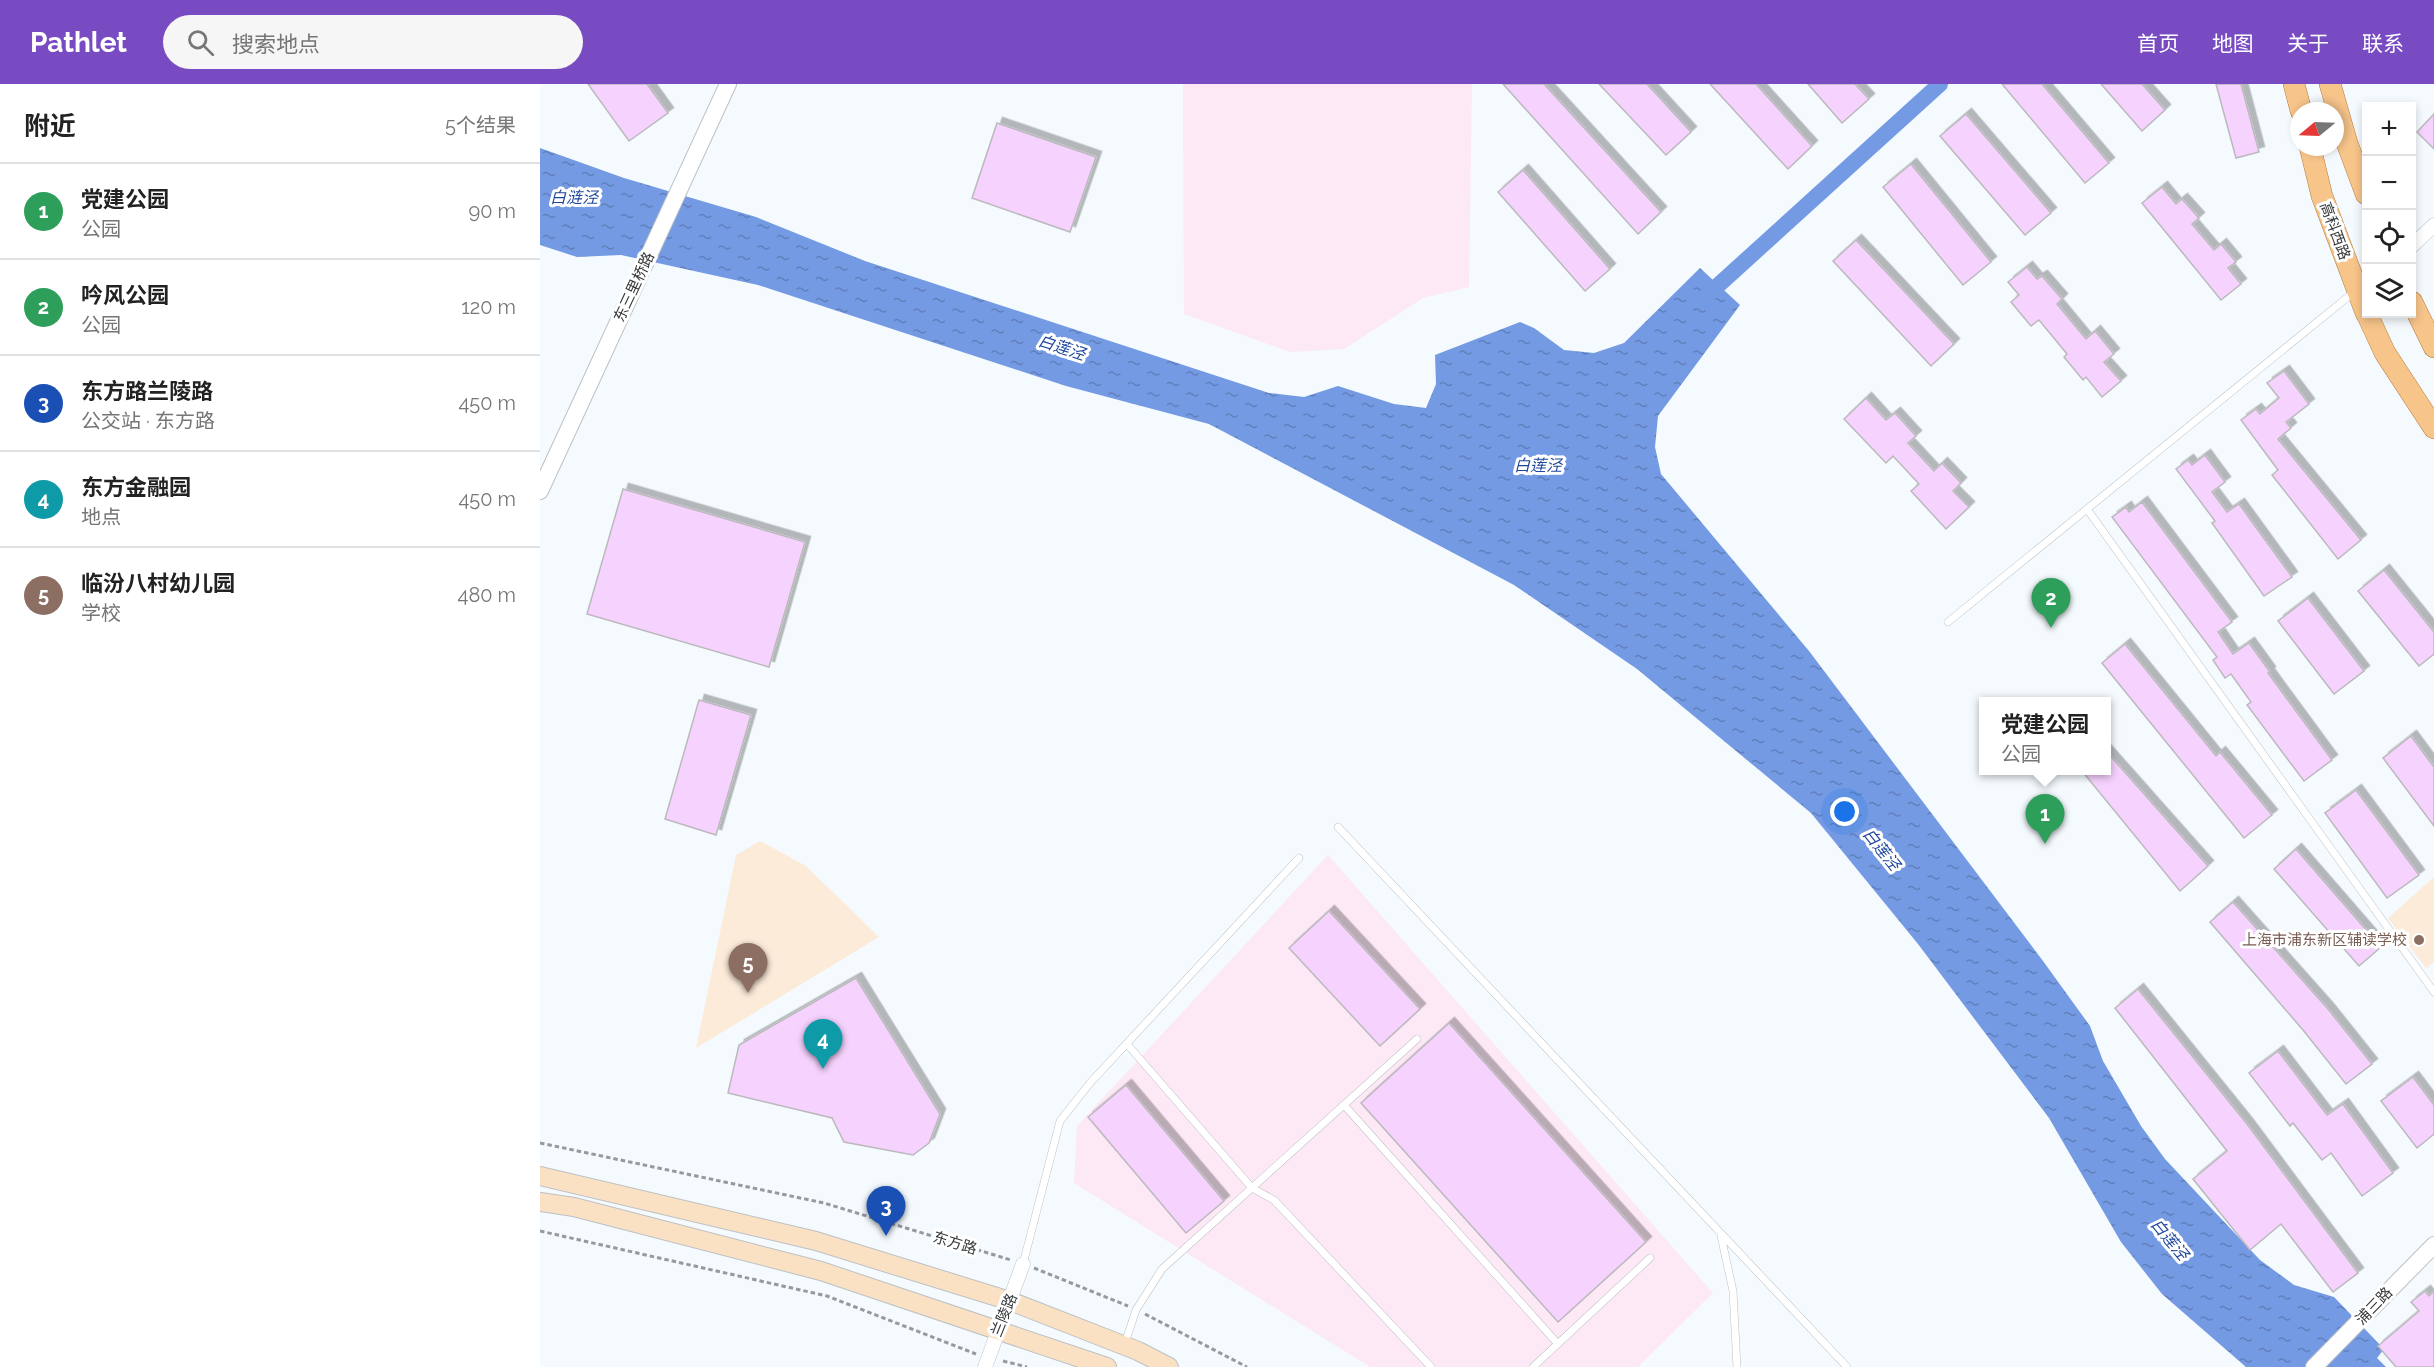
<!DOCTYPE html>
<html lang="zh">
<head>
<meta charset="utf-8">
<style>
	body { margin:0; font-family:Raleway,"Noto Sans SC",sans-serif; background:#f6f6f6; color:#222 }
	.controls { position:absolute; right:18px; top:18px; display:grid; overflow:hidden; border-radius:0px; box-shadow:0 3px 9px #0003 }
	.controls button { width:54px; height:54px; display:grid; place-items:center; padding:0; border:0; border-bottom:2px solid #e0e0e0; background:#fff; color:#222; font:30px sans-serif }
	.compass { position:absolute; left:1750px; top:18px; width:54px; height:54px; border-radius:50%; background:#fff; box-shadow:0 3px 9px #0003; rotate:251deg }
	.you { position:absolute; left:1305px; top:728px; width:21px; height:21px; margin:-15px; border:4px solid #fff; border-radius:50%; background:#1a73e8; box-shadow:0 0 0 9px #1a73e833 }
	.badge { display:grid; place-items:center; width:39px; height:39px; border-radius:50%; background:#784bc3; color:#fff; font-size:20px; font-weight:700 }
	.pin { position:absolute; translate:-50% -50px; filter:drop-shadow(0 2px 3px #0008) }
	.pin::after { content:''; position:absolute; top:32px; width:21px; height:18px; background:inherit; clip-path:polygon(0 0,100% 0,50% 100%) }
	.popup { position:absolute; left:1439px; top:613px; width:132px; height:78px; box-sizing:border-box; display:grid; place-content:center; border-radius:0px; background:#fff; filter:drop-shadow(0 2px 4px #0005); font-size:20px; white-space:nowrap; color:#767676 }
	.popup b { font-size:22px; color:#222 }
	.popup::after { content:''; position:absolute; left:50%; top:100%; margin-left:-12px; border:12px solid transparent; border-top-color:#fff }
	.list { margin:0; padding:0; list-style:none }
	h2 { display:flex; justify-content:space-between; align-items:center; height:78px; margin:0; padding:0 24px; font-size:26px }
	h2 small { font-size:20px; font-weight:400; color:#767676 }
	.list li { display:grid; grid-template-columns:39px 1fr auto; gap:18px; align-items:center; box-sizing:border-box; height:96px; padding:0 24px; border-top:2px solid #e0e0e0 }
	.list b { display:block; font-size:22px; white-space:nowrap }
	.list p { margin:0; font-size:20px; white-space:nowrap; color:#767676 }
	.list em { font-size:20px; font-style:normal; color:#767676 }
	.icon { flex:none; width:33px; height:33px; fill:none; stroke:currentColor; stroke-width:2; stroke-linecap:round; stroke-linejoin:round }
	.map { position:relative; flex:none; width:1894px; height:1283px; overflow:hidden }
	header { display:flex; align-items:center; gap:36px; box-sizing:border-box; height:84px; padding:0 30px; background:#784bc3; color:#fff }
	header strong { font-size:28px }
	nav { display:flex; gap:33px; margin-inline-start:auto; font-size:21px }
	.search { width:420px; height:54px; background:#f6f6f6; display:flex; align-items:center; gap:15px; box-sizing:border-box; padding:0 21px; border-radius:33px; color:#767676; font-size:22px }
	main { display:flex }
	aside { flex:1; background:#fff }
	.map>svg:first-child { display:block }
</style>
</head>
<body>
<header>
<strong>Pathlet</strong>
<div class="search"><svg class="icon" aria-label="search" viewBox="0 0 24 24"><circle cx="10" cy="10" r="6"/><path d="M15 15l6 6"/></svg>搜索地点</div>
<nav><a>首页</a><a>地图</a><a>关于</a><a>联系</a></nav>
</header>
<main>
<aside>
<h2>附近<small>5个结果</small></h2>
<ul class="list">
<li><span class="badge" style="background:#2e9e5b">1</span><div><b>党建公园</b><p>公园</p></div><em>90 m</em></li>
<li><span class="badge" style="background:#2e9e5b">2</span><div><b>吟风公园</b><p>公园</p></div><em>120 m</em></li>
<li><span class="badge" style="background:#1a4fb4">3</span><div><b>东方路兰陵路</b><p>公交站 · 东方路</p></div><em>450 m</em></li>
<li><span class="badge" style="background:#0f9aa8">4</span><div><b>东方金融园</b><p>地点</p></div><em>450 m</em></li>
<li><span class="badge" style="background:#8d6e63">5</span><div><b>临汾八村幼儿园</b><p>学校</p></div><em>480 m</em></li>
</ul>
</aside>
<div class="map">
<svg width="1894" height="1283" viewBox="0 0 1894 1283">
	<defs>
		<pattern id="water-ripples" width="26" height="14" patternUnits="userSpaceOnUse" patternTransform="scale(1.5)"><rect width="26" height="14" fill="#749ae4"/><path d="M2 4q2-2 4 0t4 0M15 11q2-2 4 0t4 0" fill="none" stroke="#607fba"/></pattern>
		<filter id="shadow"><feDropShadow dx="5.5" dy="-5.5" stdDeviation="0" flood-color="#0004"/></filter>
	</defs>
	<rect width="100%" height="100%" fill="#f4fafe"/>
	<!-- commercial -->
	<g fill="#fde8f6">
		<polygon points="643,0 932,0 929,203 883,214 804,265 750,268 644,230"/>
		<polygon points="788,771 1173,1209 1098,1283 830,1283 534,1099 537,1042"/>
	</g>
	<!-- education -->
	<g fill="#fdebda">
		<polygon points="220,757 266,782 339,853 156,964 196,771"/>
		<polygon points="1894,793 1894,878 1886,884 1848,834"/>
	</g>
	<!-- water -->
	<polygon fill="url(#water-ripples)" points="0,64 84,94 216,133 325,177 729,309 764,313 798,302 854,320 886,324 896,300 895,271 980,238 994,244 1024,266 1054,269 1084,259 1160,184 1200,221 1118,332 1115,363 1121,390 1269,567 1503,877 1550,942 1563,977 1601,1042 1625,1075 1720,1176 1754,1201 1794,1213 1844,1265 1837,1274 1846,1283 1706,1283 1622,1210 1581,1158 1509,1034 1378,860 1271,729 1097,585 974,501 669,340 526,302 218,201 81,171 37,173 0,161"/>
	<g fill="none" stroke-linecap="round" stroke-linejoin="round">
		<!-- canal -->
		<polyline stroke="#749ae4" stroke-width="16" points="1162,216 1400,0"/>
	</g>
	<!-- building -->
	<g fill="#f6d2fe" stroke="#bcb9bd" stroke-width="1.5" filter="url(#shadow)">
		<polygon points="48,0 107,0 128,29 89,57"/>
		<polygon points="963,0 1004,0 1121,128 1098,150"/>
		<polygon points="1059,0 1107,0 1151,48 1126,71"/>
		<polygon points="1170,0 1216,0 1272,62 1248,85"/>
		<polygon points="1268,0 1315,0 1329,15 1302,39"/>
		<polygon points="1462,0 1502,0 1569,79 1545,99"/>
		<polygon points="1561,0 1602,0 1625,26 1602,47"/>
		<polygon points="1676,0 1701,0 1719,68 1696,74"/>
		<polygon points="1426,30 1511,129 1485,151 1400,52"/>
		<polygon points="1894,30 1894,65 1877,48"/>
		<polygon points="457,39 556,73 530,148 432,114"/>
		<polygon points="1371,80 1451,178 1423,201 1343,103"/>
		<polygon points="983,86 1070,185 1045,207 958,108"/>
		<polygon points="1622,103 1636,120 1642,115 1659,134 1652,140 1674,166 1681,160 1696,178 1688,184 1701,200 1681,216 1602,119"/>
		<polygon points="1316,156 1414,260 1391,282 1293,177"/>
		<polygon points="1487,183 1497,195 1502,192 1522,215 1517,220 1546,255 1555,247 1574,270 1564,278 1581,297 1562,313 1546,293 1543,296 1524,273 1527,270 1499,236 1491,242 1471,218 1479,211 1468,198"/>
		<polygon points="1744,287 1769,320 1746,338 1751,344 1738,355 1821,456 1798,475 1732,391 1738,386 1701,336 1716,325 1720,330 1739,314 1727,299"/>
		<polygon points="1326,314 1346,336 1355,329 1376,352 1368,359 1394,387 1402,379 1421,399 1413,407 1429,423 1406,445 1371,407 1379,400 1353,372 1346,379 1304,335"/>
		<polygon points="1665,371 1685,398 1672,408 1687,428 1699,420 1752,493 1724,512 1672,439 1675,437 1636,385 1648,376 1652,381"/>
		<polygon points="83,405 265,458 229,583 47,530"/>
		<polygon points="1602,418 1692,538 1678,548 1693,570 1709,559 1730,588 1728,589 1792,676 1764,697 1707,621 1711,618 1691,590 1685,594 1673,576 1677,573 1572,433 1586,423 1589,428"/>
		<polygon points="1844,486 1894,548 1894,570 1879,582 1818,507"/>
		<polygon points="1768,514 1824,587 1794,610 1738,537"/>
		<polygon points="1585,560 1676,672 1680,668 1732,731 1704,754 1562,579"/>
		<polygon points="159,616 211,631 176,751 125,735"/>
		<polygon points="1871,652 1894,683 1894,742 1843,674"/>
		<polygon points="1566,667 1668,782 1640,807 1542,687 1566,687"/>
		<polygon points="1816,706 1879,791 1847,814 1785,729"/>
		<polygon points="1756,765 1841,863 1819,882 1734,785"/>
		<polygon points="1693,818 1788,925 1832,980 1806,1000 1763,946 1670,838"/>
		<polygon points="789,827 880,925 840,962 749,864"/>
		<polygon points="316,894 400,1030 389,1059 373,1071 304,1058 292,1034 188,1009 199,961"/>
		<polygon points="1598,905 1707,1040 1818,1189 1793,1208 1741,1140 1710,1166 1653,1095 1687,1067 1575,924"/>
		<polygon points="909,939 1106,1158 1018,1238 821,1019"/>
		<polygon points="1738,967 1787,1031 1803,1020 1853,1089 1822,1112 1791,1069 1782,1076 1753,1039 1750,1042 1709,989"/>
		<polygon points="1873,993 1894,1021 1894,1050 1877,1064 1841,1017"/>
		<polygon points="586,1001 684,1117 646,1149 548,1033"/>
		<polygon points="1885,1207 1889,1212 1894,1207 1894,1283 1856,1283 1838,1262 1879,1227 1871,1218"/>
	</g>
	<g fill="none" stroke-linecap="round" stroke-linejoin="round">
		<!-- service casing -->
		<g stroke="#bcc1c5" stroke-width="8">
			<g id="service">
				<polyline points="1547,425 1894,908"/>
				<polyline points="1408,538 1814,208"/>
				<polyline points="798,743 1307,1283"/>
				<polyline points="587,960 712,1104 734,1116 891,1283"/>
				<polyline points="804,1021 1018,1260"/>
				<polyline points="1181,1152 1193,1207 1197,1283"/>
				<polyline points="483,1180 520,1037 550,999 759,774"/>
				<polyline points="585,1259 596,1226 622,1185 877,955"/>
				<polyline points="993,1283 1110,1174"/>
			</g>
		</g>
		<!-- minor casing -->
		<g stroke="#bcc1c5" stroke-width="15">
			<g id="minor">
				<polyline points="1872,162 1894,141"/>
				<polyline points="445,1283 483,1180"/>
			</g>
		</g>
		<!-- tertiary casing -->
		<g stroke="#bcc1c5" stroke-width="18">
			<g id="tertiary">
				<polyline points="0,407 188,0"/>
				<polyline points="1774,1283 1894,1161"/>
			</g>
		</g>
		<!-- secondary casing -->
		<g stroke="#bcc1c5" stroke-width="20">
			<g id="secondary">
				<polyline points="0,1092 276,1157 470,1217 598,1267 629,1283"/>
				<polyline points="0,1118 34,1123 281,1187 567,1283"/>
			</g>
		</g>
		<!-- primary casing -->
		<g stroke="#b0793b" stroke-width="22">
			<g id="primary">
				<polyline points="1754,0 1761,27"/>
				<polyline points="1790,0 1807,59 1826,110"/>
				<polyline points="1770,63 1782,112 1826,229"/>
				<polyline points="1872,218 1894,263"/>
				<polyline points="1827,230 1845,269 1894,344"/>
			</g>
		</g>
		<!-- path -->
		<g stroke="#969a9d" stroke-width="3" stroke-dasharray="4.5 3" stroke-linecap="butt">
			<polyline points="0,1059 284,1119 471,1176"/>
			<polyline points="0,1147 287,1212 436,1270"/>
			<polyline points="494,1184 588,1222"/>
			<polyline points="605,1230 707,1283"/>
			<polyline points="463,1277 487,1283"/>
		</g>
		<!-- service -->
		<use href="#service" stroke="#fff" stroke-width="7"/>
		<!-- minor -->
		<use href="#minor" stroke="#fff" stroke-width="14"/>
		<!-- tertiary -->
		<use href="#tertiary" stroke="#fff" stroke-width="16"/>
		<!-- secondary -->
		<use href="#secondary" stroke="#fbe1c4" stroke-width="18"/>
		<!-- primary -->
		<use href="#primary" stroke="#f7c48a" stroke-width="21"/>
	</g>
	<!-- markers -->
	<circle fill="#8d6e63" stroke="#fff" stroke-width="2" cx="1879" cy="856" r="6"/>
	<g text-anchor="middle" stroke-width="6" stroke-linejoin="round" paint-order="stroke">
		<!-- street labels -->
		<g font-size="15" fill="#363839" stroke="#fff">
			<text transform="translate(1795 147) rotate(70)" y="5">高科西路</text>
			<text transform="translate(94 203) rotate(-65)" y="5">东三里桥路</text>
			<text transform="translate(415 1159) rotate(17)" y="5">东方路</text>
			<text transform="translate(1834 1222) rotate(-46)" y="5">浦三路</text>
			<text transform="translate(464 1231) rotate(-68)" y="5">兰陵路</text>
		</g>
		<!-- education labels -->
		<g font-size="15" fill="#785e54" stroke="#fff" text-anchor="end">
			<text x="1867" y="861">上海市浦东新区辅读学校</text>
		</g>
		<!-- water labels -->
		<g font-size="16" font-style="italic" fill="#1e469c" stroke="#fff">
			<text x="34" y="119">白涟泾</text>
			<text transform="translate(522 263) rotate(18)" y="6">白莲泾</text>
			<text x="998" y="387">白莲泾</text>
			<text transform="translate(1342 765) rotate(51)" y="6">白莲泾</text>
			<text transform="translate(1630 1155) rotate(50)" y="6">白莲泾</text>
		</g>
	</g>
</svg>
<div class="controls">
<button>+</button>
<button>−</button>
<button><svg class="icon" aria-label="locate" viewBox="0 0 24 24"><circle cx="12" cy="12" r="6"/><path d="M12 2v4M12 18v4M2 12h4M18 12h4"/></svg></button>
<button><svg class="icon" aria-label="layers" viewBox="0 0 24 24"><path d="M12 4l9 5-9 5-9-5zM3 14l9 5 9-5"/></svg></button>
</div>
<svg class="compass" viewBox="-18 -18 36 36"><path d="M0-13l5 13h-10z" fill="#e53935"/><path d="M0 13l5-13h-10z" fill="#767676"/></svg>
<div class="you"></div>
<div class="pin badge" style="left:1505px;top:760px;background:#2e9e5b">1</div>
<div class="popup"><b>党建公园</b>公园</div>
<div class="pin badge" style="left:1511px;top:544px;background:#2e9e5b">2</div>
<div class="pin badge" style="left:346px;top:1152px;background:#1a4fb4">3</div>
<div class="pin badge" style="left:283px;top:985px;background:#0f9aa8">4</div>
<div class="pin badge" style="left:208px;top:909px;background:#8d6e63">5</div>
</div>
</main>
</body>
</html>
